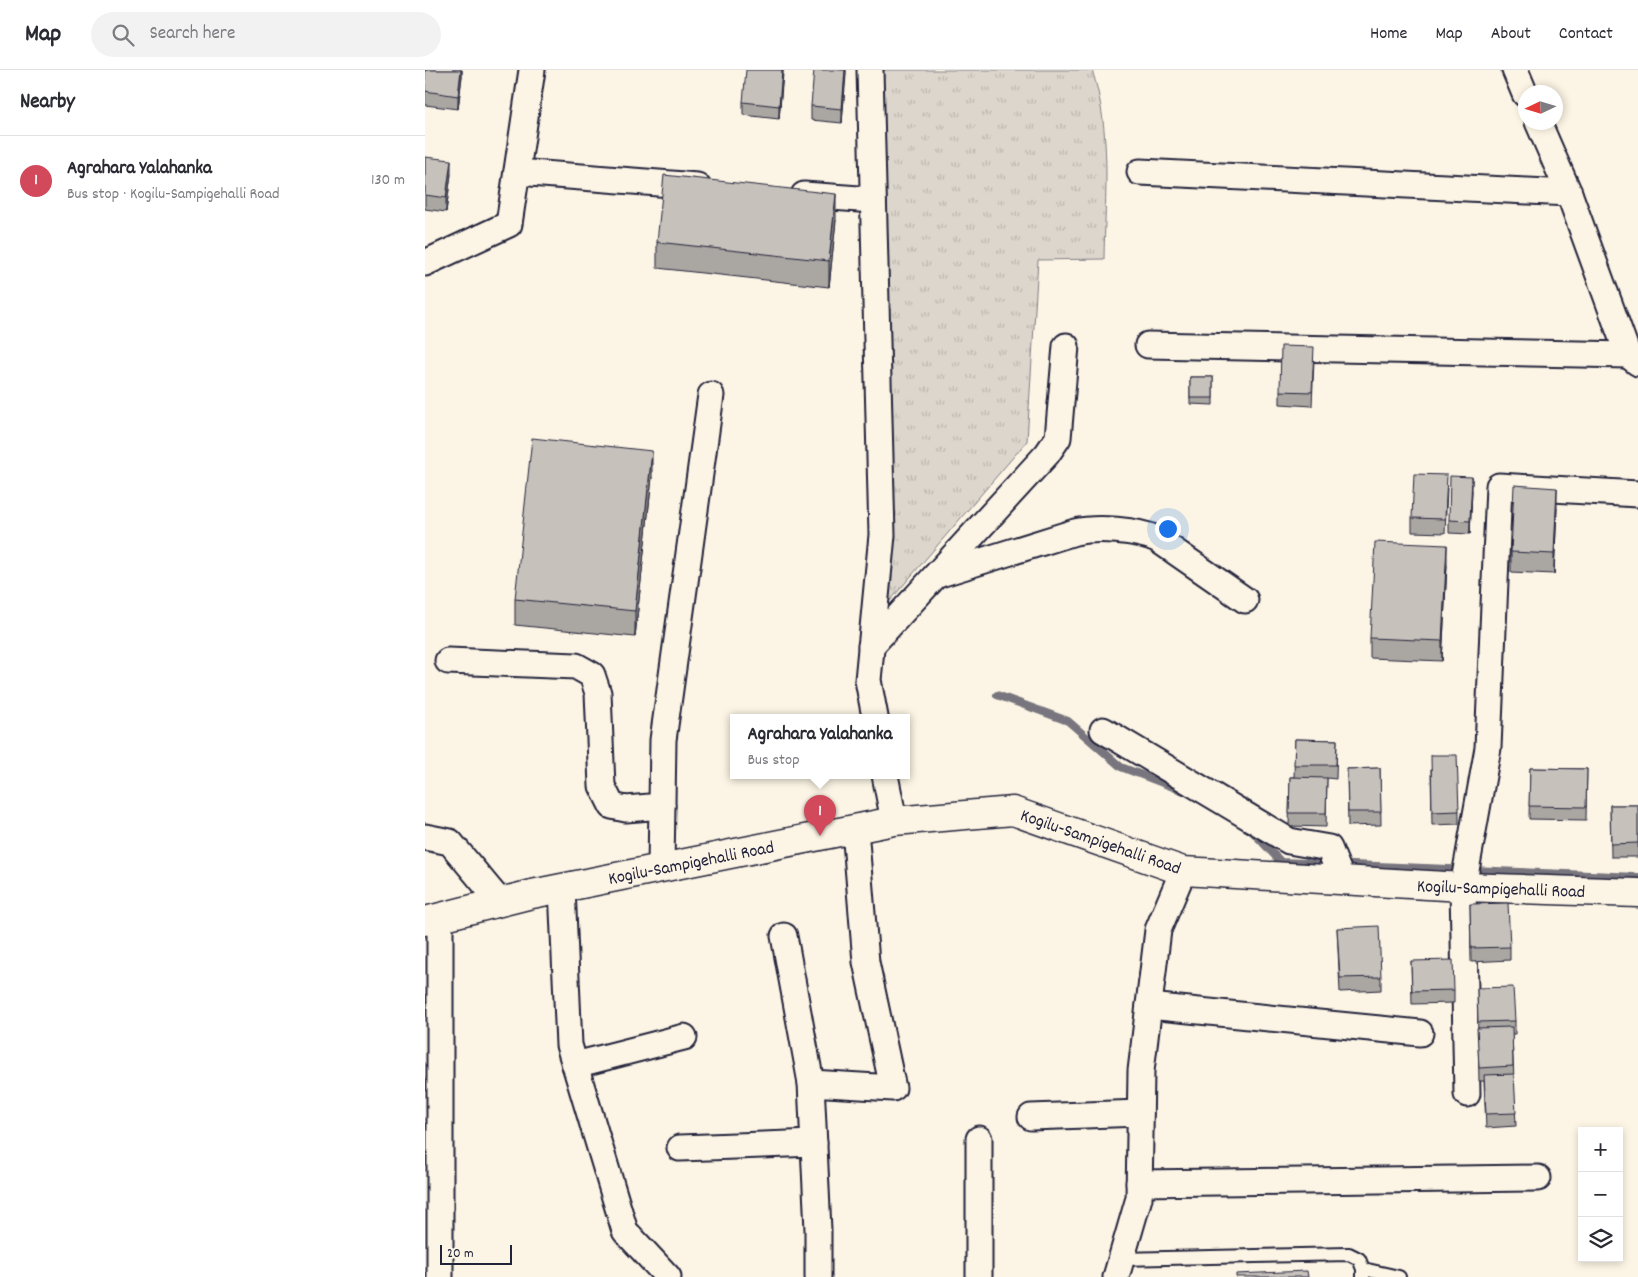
<!DOCTYPE html>
<html lang="en">
<head>
<meta charset="utf-8">
<style>
	body { margin:0; font-family:Dekko,sans-serif; background:#f2f2f3; color:#2b2b33 }
	.controls { position:absolute; right:15px; bottom:15px; display:grid; overflow:hidden; border-radius:0px; box-shadow:0 2px 8px #0003 }
	.controls button { width:45px; height:45px; display:grid; place-items:center; padding:0; border:0; border-bottom:1px solid #e1e1e2; background:#fff; color:#2b2b33; font:25px sans-serif }
	.compass { position:absolute; left:1093px; top:15px; width:45px; height:45px; border-radius:50%; background:#fff; box-shadow:0 2px 8px #0003; rotate:266deg }
	.scale { position:absolute; left:15px; bottom:12px; width:72px; box-sizing:border-box; padding-left:5px; border:2px solid #22223b; border-top:0; font-size:14px; line-height:18px; white-space:nowrap; color:#22223b; -webkit-text-stroke:4px #fcf5e5; paint-order:stroke }
	.you { position:absolute; left:742px; top:458px; width:18px; height:18px; margin:-12px; border:4px solid #fff; border-radius:50%; background:#1a73e8; box-shadow:0 0 0 8px #1a73e833 }
	.badge { display:grid; place-items:center; width:32px; height:32px; border-radius:50%; background:#d1495b; color:#fff; font-size:16px; font-weight:700 }
	.pin { position:absolute; translate:-50% -41px; filter:drop-shadow(0 1px 2px #0008) }
	.pin::after { content:''; position:absolute; top:26px; width:18px; height:15px; background:inherit; clip-path:polygon(0 0,100% 0,50% 100%) }
	.popup { position:absolute; left:305px; top:644px; width:180px; height:65px; box-sizing:border-box; display:grid; place-content:center; border-radius:0px; background:#fff; filter:drop-shadow(0 1px 4px #0005); font-size:16px; white-space:nowrap; color:#7c7c81 }
	.popup b { font-size:19px; color:#2b2b33 }
	.popup::after { content:''; position:absolute; left:50%; top:100%; margin-left:-10px; border:10px solid transparent; border-top-color:#fff }
	.list { margin:0; padding:0; list-style:none }
	h2 { display:flex; justify-content:space-between; align-items:center; height:65px; margin:0; padding:0 20px; font-size:21px }
	h2 small { font-size:16px; font-weight:400; color:#7c7c81 }
	.list li { display:grid; grid-template-columns:32px 1fr auto; gap:15px; align-items:center; box-sizing:border-box; height:90px; padding:0 20px; border-top:1px solid #e1e1e2 }
	.list b { display:block; font-size:19px; white-space:nowrap }
	.list p { margin:0; font-size:16px; white-space:nowrap; color:#7c7c81 }
	.list em { font-size:16px; font-style:normal; color:#7c7c81 }
	.icon { flex:none; width:28px; height:28px; fill:none; stroke:currentColor; stroke-width:2; stroke-linecap:round; stroke-linejoin:round }
	.map { position:relative; flex:none; width:1213px; height:1207px; overflow:hidden }
	header { display:flex; align-items:center; gap:30px; box-sizing:border-box; height:70px; padding:0 25px; background:#fff; border-bottom:1px solid #e1e1e2 }
	header strong { font-size:24px }
	nav { display:flex; gap:28px; margin-inline-start:auto; font-size:18px }
	.search { width:350px; height:45px; background:#f2f2f3; display:flex; align-items:center; gap:12px; box-sizing:border-box; padding:0 18px; border-radius:28px; color:#7c7c81; font-size:19px }
	main { display:flex }
	aside { flex:1; background:#fff }
	.map>svg:first-child { display:block }
</style>
</head>
<body>
<header>
<strong>Map</strong>
<div class="search"><svg class="icon" aria-label="search" viewBox="0 0 24 24"><circle cx="10" cy="10" r="6"/><path d="M15 15l6 6"/></svg>Search here</div>
<nav><a>Home</a><a>Map</a><a>About</a><a>Contact</a></nav>
</header>
<main>
<aside>
<h2>Nearby<small></small></h2>
<ul class="list">
<li><span class="badge">1</span><div><b>Agrahara Yalahanka</b><p>Bus stop · Kogilu-Sampigehalli Road</p></div><em>130 m</em></li>
</ul>
</aside>
<div class="map">
<svg width="1213" height="1207" viewBox="0 0 1213 1207">
	<defs>
		<pattern id="grass-tufts" width="24" height="20" patternUnits="userSpaceOnUse" patternTransform="scale(1.25)"><rect width="24" height="20" fill="#dcd6cc"/><path d="M3 7l-1-3M5 7V3M7 7l1-3M15 17l-1-3M17 17v-4M19 17l1-3" fill="none" stroke="#bcb7b0"/></pattern>
	</defs>
	<rect width="100%" height="100%" fill="#fcf5e5"/>
	<filter id="ink" filterUnits="userSpaceOnUse"><feTurbulence type="fractalNoise" baseFrequency=".02" numOctaves="2"/><feDisplacementMap in="SourceGraphic" scale="10" xChannelSelector="R" yChannelSelector="G"/><feConvolveMatrix kernelMatrix="1 2 1 2 8 2 1 2 1" color-interpolation-filters="sRGB"/></filter>
	<g filter="url(#ink)">
		<!-- grass -->
		<path fill="url(#grass-tufts)" stroke="#7f7c84" d="M 456,0 L 667,0 C 687,61 680,126 679,189 L 613,190 L 602,371 L 463,533 L 466,419 Z"/>
		<g fill="none" stroke-linecap="round" stroke-linejoin="round">
			<!-- stream -->
			<g stroke="#78757e" stroke-width="8">
				<polyline points="572,625 643,651 696,697 761,722"/>
				<polyline points="826,760 856,792 1213,807"/>
			</g>
			<!-- service casing -->
			<g stroke="#22223b" stroke-width="16">
				<g id="service">
					<polyline points="696,1189 924,1184 934,1189 938,1199 938,1207"/>
					<polyline points="938,1199 974,1207"/>
				</g>
			</g>
			<!-- minor casing -->
			<g stroke="#22223b" stroke-width="29">
				<g id="minor">
					<polyline points="445,0 457,465 443,610 450,647"/>
					<polyline points="1090,0 1100,24"/>
					<polyline points="1113,52 1144,123 1203,285 1213,293"/>
					<polyline points="92,102 272,116"/>
					<polyline points="715,102 1144,123"/>
					<polyline points="379,125 448,130"/>
					<polyline points="0,193 84,154 107,0"/>
					<polyline points="723,275 1203,285"/>
					<path d="M 512,505 L 650,462 C 672,457 712,460 732,469 L 820,530"/>
					<polyline points="446,576 622,384 633,368 641,276"/>
					<polyline points="23,591 151,596 167,605 173,623 177,716 187,736 201,739 237,736"/>
					<polyline points="678,660 864,771 904,778 917,810"/>
					<polyline points="460,705 469,751"/>
					<polyline points="0,767 25,772 75,832"/>
					<polyline points="236,798 238,670 286,325"/>
					<polyline points="137,818 144,975 200,1161 243,1207"/>
					<polyline points="15,847 15,1207"/>
					<polyline points="359,866 386,1013"/>
					<polyline points="724,936 995,963"/>
					<polyline points="150,995 259,967"/>
					<polyline points="1042,1024 1038,817 1063,678 1074,416 1213,424"/>
					<polyline points="606,1047 715,1043"/>
					<polyline points="255,1078 389,1073"/>
					<polyline points="714,1113 1113,1108"/>
					<polyline points="393,1207 393,1160 386,1013 468,1018 441,892 430,759"/>
					<polyline points="554,1207 554,1069"/>
					<polyline points="691,1207 714,1128 716,1001 733,860 758,801"/>
				</g>
			</g>
			<!-- tertiary casing -->
			<g stroke="#22223b" stroke-width="31">
				<polyline id="tertiary" points="0,851 107,824 469,751 588,741 758,801 1038,817 1213,823"/>
			</g>
			<!-- service -->
			<use href="#service" stroke="#fcf5e5" stroke-width="12"/>
			<!-- minor -->
			<use href="#minor" stroke="#fcf5e5" stroke-width="25"/>
			<!-- tertiary -->
			<use href="#tertiary" stroke="#fcf5e5" stroke-width="28"/>
		</g>
		<!-- wall -->
		<g fill="#aaa6a1" stroke="#22223b">
			<polygon points="0,0 37,0 37,6 33,39 0,35"/>
			<polygon points="358,0 354,49 318,45 318,32"/>
			<polygon points="421,0 417,53 386,50 386,36"/>
			<polygon points="0,87 26,104 21,142 0,139"/>
			<polygon points="411,150 404,217 232,198 232,172"/>
			<polygon points="889,290 887,336 855,334 855,321"/>
			<polygon points="765,307 788,307 788,335 765,334"/>
			<polygon points="227,407 210,567 90,555 90,529"/>
			<polygon points="1022,418 1020,463 987,462 987,448"/>
			<polygon points="1047,420 1045,464 1024,463 1024,450"/>
			<polygon points="1132,438 1129,504 1086,502 1086,482"/>
			<polygon points="1022,495 1017,591 945,588 945,568"/>
			<polygon points="870,669 912,670 911,709 902,708 901,757 864,756 865,707 869,707"/>
			<polygon points="955,698 956,755 923,756 922,699"/>
			<polygon points="1105,698 1162,699 1161,750 1104,749"/>
			<polygon points="1006,699 1034,741 1034,754 1007,755"/>
			<polygon points="1185,735 1213,735 1213,787 1186,787"/>
			<polygon points="1045,834 1085,877 1085,890 1046,892"/>
			<polygon points="912,858 956,907 956,920 915,922"/>
			<polygon points="986,891 1029,920 1029,933 987,934"/>
			<polygon points="1052,918 1090,951 1090,964 1087,964 1091,1056 1061,1058 1059,1011 1054,1011"/>
		</g>
		<!-- shaded-wall -->
		<g fill="#8b8783" stroke="#22223b">
			<polygon points="36,0 37,0 37,6 33,39 33,26"/>
			<polygon points="357,0 358,0 358,4 354,49 354,36"/>
			<polygon points="420,0 421,0 421,5 417,53 417,39"/>
			<polygon points="26,90 26,104 21,142 21,128"/>
			<polygon points="411,124 411,150 404,217 404,191"/>
			<polygon points="227,381 227,407 210,567 210,541"/>
			<polygon points="1047,407 1047,420 1045,464 1045,451"/>
			<polygon points="1132,418 1132,438 1129,504 1129,484"/>
			<polygon points="1022,475 1022,495 1017,591 1017,571"/>
		</g>
		<!-- building -->
		<g fill="#c6c1bb" stroke="#22223b">
			<polygon points="0,0 36,0 33,26 0,21"/>
			<polygon points="321,0 357,0 354,36 318,32"/>
			<polygon points="389,0 420,0 417,39 386,36"/>
			<polygon points="0,87 26,90 21,128 0,125"/>
			<polygon points="239,105 411,124 404,191 232,172"/>
			<polygon points="856,276 889,277 887,322 855,321"/>
			<rect x="765" y="307" width="23" height="21"/>
			<polygon points="107,368 227,381 210,541 90,529"/>
			<polygon points="989,404 1022,405 1020,449 987,448"/>
			<polygon points="1025,406 1047,407 1045,451 1024,450"/>
			<polygon points="1089,415 1132,418 1129,484 1086,482"/>
			<polygon points="950,472 1022,475 1017,571 945,568"/>
			<polygon points="870,669 912,670 911,695 869,695"/>
			<polygon points="1006,685 1032,685 1034,741 1007,742"/>
			<polygon points="955,698 956,742 923,742 922,699"/>
			<polygon points="1105,698 1162,699 1161,737 1104,736"/>
			<polygon points="865,707 902,708 901,743 864,743"/>
			<polygon points="1185,735 1213,735 1213,773 1186,774"/>
			<polygon points="1083,833 1085,877 1046,878 1045,834"/>
			<polygon points="954,856 956,907 915,908 912,858"/>
			<polygon points="1028,890 1029,920 987,921 986,891"/>
			<polygon points="1088,917 1090,951 1053,952 1052,918"/>
			<polygon points="1087,957 1088,996 1054,998 1052,958"/>
			<polygon points="1089,1004 1091,1043 1061,1044 1059,1005"/>
			<polygon points="882,1201 883,1207 811,1207 811,1204"/>
		</g>
	</g>
	<g text-anchor="middle" stroke-width="4" stroke-linejoin="round" paint-order="stroke">
		<!-- street labels -->
		<g font-size="18" fill="#22223b" stroke="#fcf5e5">
			<text transform="translate(676 771) rotate(19)" y="6">Kogilu-Sampigehalli Road</text>
			<text transform="translate(266 792) rotate(-11)" y="6">Kogilu-Sampigehalli Road</text>
			<text transform="translate(1076 818) rotate(2)" y="6">Kogilu-Sampigehalli Road</text>
		</g>
	</g>
</svg>
<div class="controls">
<button>+</button>
<button>−</button>
<button><svg class="icon" aria-label="layers" viewBox="0 0 24 24"><path d="M12 4l9 5-9 5-9-5zM3 14l9 5 9-5"/></svg></button>
</div>
<svg class="compass" viewBox="-18 -18 36 36"><path d="M0-13l5 13h-10z" fill="#e53935"/><path d="M0 13l5-13h-10z" fill="#7c7c81"/></svg>
<div class="scale">20 m</div>
<div class="you"></div>
<div class="pin badge" style="left:395px;top:766px">1</div>
<div class="popup"><b>Agrahara Yalahanka</b>Bus stop</div>
</div>
</main>
</body>
</html>
